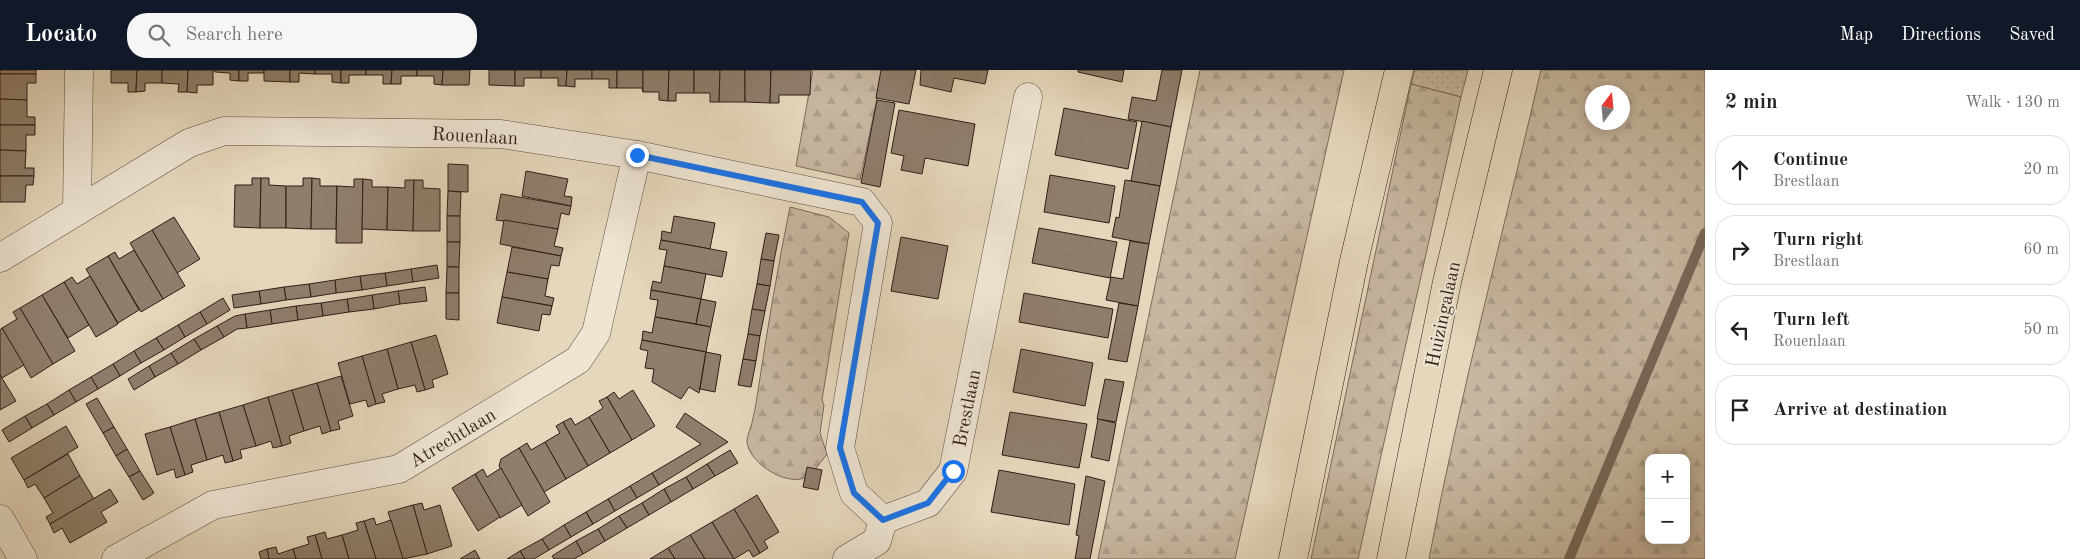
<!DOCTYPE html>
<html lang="en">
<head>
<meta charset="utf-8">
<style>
	body { margin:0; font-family:"Old Standard TT",serif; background:#f6f6f6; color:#222 }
	.controls { position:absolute; right:15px; bottom:15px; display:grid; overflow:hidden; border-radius:10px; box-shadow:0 2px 12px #0003 }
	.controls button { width:45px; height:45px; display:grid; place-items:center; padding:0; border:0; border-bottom:1px solid #e0e0e0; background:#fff; color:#222; font:25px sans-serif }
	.compass { position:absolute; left:1585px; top:15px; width:45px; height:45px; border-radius:50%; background:#fff; box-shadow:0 2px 12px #0003; rotate:16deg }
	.stop { position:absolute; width:15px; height:15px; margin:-11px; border:4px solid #1a73e8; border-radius:50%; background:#fff }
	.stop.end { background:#1a73e8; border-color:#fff; box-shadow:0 1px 5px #0008 }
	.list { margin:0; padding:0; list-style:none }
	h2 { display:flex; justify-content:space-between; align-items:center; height:65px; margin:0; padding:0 20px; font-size:21px }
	h2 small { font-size:16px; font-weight:400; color:#767676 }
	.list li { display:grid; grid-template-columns:32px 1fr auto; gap:15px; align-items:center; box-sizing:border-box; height:70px; margin:0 10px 10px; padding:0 10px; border:1px solid #e0e0e0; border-radius:20px }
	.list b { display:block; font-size:19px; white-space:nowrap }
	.list p { margin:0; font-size:16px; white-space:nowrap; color:#767676 }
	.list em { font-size:16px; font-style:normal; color:#767676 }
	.icon { flex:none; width:28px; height:28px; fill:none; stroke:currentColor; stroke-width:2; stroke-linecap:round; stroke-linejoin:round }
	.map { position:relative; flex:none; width:1705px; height:489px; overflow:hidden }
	header { display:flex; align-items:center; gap:30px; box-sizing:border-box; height:70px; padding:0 25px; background:#111827; color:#fff }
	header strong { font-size:24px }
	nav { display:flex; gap:28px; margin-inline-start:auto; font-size:18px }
	.search { width:350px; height:45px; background:#f6f6f6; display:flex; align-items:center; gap:12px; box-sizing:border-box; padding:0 18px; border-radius:20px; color:#767676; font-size:19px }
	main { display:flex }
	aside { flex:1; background:#fff }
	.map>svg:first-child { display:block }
</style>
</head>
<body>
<header>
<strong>Locato</strong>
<div class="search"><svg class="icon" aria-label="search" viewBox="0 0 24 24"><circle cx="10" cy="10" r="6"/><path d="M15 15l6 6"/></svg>Search here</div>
<nav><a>Map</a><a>Directions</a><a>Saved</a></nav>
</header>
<main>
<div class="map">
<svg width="1705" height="489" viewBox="0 0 1705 489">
	<defs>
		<pattern id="grass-dots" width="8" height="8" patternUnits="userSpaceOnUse" patternTransform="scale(1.25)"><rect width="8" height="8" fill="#c6b7a0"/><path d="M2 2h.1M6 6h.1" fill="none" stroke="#aa9d89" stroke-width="1.8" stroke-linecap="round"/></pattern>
		<pattern id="forest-firs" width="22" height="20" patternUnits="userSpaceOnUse" patternTransform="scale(1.25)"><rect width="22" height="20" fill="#c6b7a0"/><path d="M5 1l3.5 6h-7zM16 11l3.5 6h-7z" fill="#aa9d89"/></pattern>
	</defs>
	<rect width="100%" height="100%" fill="#e5d7bc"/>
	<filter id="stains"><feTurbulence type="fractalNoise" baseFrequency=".004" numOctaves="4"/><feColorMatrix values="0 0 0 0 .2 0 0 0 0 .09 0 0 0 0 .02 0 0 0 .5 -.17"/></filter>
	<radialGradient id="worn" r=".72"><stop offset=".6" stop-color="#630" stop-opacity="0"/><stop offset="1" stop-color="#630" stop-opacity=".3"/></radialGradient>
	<!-- grass -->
	<polygon fill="url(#grass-dots)" stroke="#7a6a5b" points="1415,0 1468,0 1461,27 1411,14"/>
	<!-- forest -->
	<g fill="url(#forest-firs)" stroke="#7a6a5b" fill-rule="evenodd">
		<polygon points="813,0 883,0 860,110 796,96"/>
		<polygon points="1200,0 1344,0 1235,489 1098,489"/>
		<path d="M 1541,0 L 1705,0 L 1705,489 L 1429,489 C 1460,324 1503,163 1541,0 ZM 1622,22 L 1622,52 L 1592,52 L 1592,22 ZM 1649,388 L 1686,388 L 1686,470 L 1649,470 Z"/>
		<polygon points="1411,14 1461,27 1358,489 1311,489"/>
		<path d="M 790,137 L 829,147 L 849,163 L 822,330 L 824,335 L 820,363 L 827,384 C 812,403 808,415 782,407 C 768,402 747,387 747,370 C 748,363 752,355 753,348 C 756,337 757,325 759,314 C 768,255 778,196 790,137 Z"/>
	</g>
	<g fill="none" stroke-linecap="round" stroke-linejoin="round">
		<!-- stream -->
		<polyline stroke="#776758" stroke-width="10" points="1569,489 1705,163"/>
	</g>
	<!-- building -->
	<g fill="#8e7e6c" stroke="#2f1d16">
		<rect x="0" y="0" width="36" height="4"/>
		<polygon points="111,0 137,0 136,22 128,22 128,13 111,13"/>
		<polygon points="137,0 162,0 162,13 145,13 145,21 136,22"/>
		<polygon points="162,0 188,0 187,22 178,22 179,14 162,13"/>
		<polygon points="188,0 213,0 213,15 197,15 197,23 187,22"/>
		<polygon points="213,0 239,0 239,11 230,10 230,3 215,2"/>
		<polygon points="239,0 264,0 264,3 248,3 248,11 239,11"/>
		<polygon points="264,0 290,0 290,12 264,11"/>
		<polygon points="290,0 315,0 315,4 299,3 299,12 290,12"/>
		<polygon points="315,0 341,0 341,13 332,12 332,4 315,4"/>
		<polygon points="341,0 366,0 366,5 349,5 349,13 341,13"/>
		<polygon points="366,0 392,0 391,14 383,14 383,5 366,5"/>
		<polygon points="392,0 417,0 417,6 401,6 401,14 391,14"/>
		<polygon points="417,0 443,0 442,15 434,14 434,6 417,6"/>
		<polygon points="443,0 470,0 469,15 442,15"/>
		<polygon points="489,0 515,0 515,16 489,15"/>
		<polygon points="515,0 541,0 541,8 524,8 524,16 515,16"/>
		<polygon points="541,0 567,0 566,16 558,16 558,8 541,8"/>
		<polygon points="567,0 592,0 592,9 575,9 575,17 566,16"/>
		<polygon points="592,0 617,0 617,18 609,18 609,9 592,9"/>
		<polygon points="617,0 643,0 643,22 642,18 617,18"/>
		<polygon points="643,0 669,0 668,31 659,30 659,22 643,22"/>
		<polygon points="669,0 694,0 694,23 676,23 676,31 668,31"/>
		<polygon points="694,0 720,0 719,32 710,32 710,23 694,23"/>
		<polygon points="720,0 745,0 745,32 719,32"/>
		<polygon points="745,0 771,0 770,33 745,32"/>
		<polygon points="771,0 811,0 810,25 779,25 779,33 770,33"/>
		<polygon points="881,0 916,0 909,34 876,28"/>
		<polygon points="988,0 985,14 954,8 951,22 920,15 921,0"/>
		<polygon points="1078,0 1124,0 1122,12 1078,2"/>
		<polygon points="1162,0 1182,0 1171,57 1128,49 1132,27 1156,31"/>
		<polygon points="0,4 36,4 36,13 27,13 27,30 0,29"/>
		<polygon points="0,29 27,30 27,47 35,47 35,55 0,55"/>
		<polygon points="877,30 895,33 880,117 861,113"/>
		<polygon points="1064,38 1137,52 1128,99 1055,85"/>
		<polygon points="899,40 975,54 968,96 925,88 922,104 901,100 904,86 891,83"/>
		<polygon points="1142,51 1171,57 1160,116 1131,111"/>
		<polygon points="0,55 35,55 35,65 26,65 26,81 0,80"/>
		<polygon points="0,80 26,81 25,98 34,98 34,106 0,106"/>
		<polygon points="448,94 468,95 468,122 448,121"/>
		<polygon points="526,101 568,109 564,126 572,127 571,136 522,126"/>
		<polygon points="1050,105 1115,116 1109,153 1044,142"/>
		<polygon points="0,106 34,106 33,115 26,115 25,132 0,132"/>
		<polygon points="252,108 261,108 260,158 234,157 235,115 252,115"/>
		<polygon points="261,108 269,108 269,115 286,116 286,158 260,158"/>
		<polygon points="303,108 312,108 311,159 286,158 286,116 303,116"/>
		<polygon points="312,108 320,109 320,116 337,116 336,159 311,159"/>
		<polygon points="354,109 363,109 362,173 336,173 337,116 354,117"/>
		<polygon points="363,109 372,110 372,117 388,117 387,160 362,159"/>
		<polygon points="405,110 414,110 413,161 387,160 388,117 405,118"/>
		<polygon points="414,110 423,110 423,118 440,119 440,161 413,161"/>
		<polygon points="1125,110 1160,116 1149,174 1112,167 1116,147 1119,148"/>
		<polygon points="448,121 461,122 460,146 447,146"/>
		<polygon points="501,124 571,136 569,145 561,143 558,159 496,150"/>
		<rect x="447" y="146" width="13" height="26"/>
		<polygon points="674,146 715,153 710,179 661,170 662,161 671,163"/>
		<polygon points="174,147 200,189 177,203 152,160"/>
		<polygon points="504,150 558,159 554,176 563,178 561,186 500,174"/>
		<polygon points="1039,158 1117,172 1110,208 1032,193"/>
		<polygon points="152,160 185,216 163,229 130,173"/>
		<polygon points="766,163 779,165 774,191 761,189"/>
		<polygon points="901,167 948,176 938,229 891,221"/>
		<polygon points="661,170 727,182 722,207 664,196 667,180 659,179"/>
		<polygon points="1130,171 1149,174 1138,236 1106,230 1111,207 1123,209"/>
		<polygon points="447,172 460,172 459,197 447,197"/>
		<polygon points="512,177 561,186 559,196 551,195 548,209 507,202"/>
		<polygon points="134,180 163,229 141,242 108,186 115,182 119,189"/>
		<polygon points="108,186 139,240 118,253 86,199"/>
		<polygon points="761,189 774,191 770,216 757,214"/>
		<polygon points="437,195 439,208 413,212 411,199"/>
		<polygon points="664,196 706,204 701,229 651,220 653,211 661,213"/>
		<polygon points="447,197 459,197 459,223 446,223"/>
		<polygon points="411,199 413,212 387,216 385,203"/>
		<polygon points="507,202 548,209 545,226 554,228 552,236 502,227"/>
		<polygon points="385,203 387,216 362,220 360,206"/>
		<polygon points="90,206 118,254 96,267 64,212 72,207 77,214"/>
		<polygon points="360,206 362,220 336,223 335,210"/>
		<polygon points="335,210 336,223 311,227 309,214"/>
		<polygon points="64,212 89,255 68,268 42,225"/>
		<polygon points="309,214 311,227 286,230 284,217"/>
		<polygon points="757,214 770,216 765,241 752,239"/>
		<polygon points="284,217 286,230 261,234 259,221"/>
		<polygon points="425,217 427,231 400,234 398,221"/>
		<polygon points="651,220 701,229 696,254 655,247 658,230 650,229"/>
		<polygon points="259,221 261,234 234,238 232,225"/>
		<polygon points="398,221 400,234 374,239 372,225"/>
		<polygon points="446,223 459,223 459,250 446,249"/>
		<polygon points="1024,223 1113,239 1108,268 1019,252"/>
		<polygon points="42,225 75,281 53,294 20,238"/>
		<polygon points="372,225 374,239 349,242 347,229"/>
		<polygon points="502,227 552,236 550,245 542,244 539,261 497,253"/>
		<polygon points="223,228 230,240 207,254 200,242"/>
		<polygon points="347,229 349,242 323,246 321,233"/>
		<polygon points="701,229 716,232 711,257 696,254"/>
		<polygon points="321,233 323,246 298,250 296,236"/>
		<polygon points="1119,233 1138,236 1127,292 1108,289"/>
		<polygon points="296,236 298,250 272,254 270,240"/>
		<polygon points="20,238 53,294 31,308 2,258 17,249 13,242"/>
		<polygon points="752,239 765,241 760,266 748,264"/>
		<polygon points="270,240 272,254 247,258 245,244"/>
		<polygon points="200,242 207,254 185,267 178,255"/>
		<polygon points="245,244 247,258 237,259 224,267 217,256 235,246"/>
		<polygon points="655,247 711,257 706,282 642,270 643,261 652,263"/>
		<polygon points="178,255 185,267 164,280 156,268"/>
		<polygon points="217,256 224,267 201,280 194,269"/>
		<polygon points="2,258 24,295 2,308 0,305 0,260"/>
		<polygon points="748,264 760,266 756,291 743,289"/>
		<polygon points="436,265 448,304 432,310 434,317 425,320 411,272"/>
		<polygon points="156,268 164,280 141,293 134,281"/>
		<polygon points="194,269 201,280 178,294 171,283"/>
		<polygon points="642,270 706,282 699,323 689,317 681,329 652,312 654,299 645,298 648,281 640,279"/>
		<polygon points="411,272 425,320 417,322 415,315 398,319 387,279"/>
		<polygon points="387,279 398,319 382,324 385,332 376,334 362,286"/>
		<polygon points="1021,279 1093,293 1085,336 1013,322"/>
		<polygon points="134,281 141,293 120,306 113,294"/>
		<polygon points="706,282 721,285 715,322 700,319"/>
		<polygon points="171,283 178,294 155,307 149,296"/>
		<polygon points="362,286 376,334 368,337 366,330 350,334 338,293"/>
		<polygon points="743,289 756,291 751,317 738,315"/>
		<polygon points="113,294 120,306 98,319 91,307"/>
		<polygon points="149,296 155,307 134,320 128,309"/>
		<polygon points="0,305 16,331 0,340"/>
		<polygon points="341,306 353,346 338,351 340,359 331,361 317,313"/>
		<polygon points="91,307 98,319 76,332 69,320"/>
		<polygon points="1105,309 1124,312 1116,352 1097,349"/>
		<polygon points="317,313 331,361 322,364 320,356 304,361 292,320"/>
		<polygon points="69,320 76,332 54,345 47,334"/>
		<polygon points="292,320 304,361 289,366 291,373 282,376 268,327"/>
		<polygon points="633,320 655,356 632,370 607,327 614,322 619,329"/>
		<polygon points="268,327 282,376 273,378 271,371 256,376 243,335"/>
		<polygon points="607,327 632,370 610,383 589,347 603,338 599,331"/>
		<polygon points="97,328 114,357 103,363 86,334"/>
		<polygon points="47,334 54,345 32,358 25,346"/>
		<polygon points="243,335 256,376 240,380 242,388 233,391 219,342"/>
		<polygon points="219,342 233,391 225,393 223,385 207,390 195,349"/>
		<polygon points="1010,342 1087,354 1079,398 1002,385"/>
		<polygon points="685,343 728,372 659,415 652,403 701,374 676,357"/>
		<polygon points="25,346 32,358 9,372 2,360"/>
		<polygon points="589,347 610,383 588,396 563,352 571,348 575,355"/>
		<polygon points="195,349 207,390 191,395 193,402 185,405 170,357"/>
		<polygon points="1098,349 1116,353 1109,391 1091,387"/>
		<polygon points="563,352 588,396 566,409 545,372 560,363 556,356"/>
		<polygon points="66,356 78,377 24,410 11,388"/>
		<polygon points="114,357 127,379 116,386 103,363"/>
		<polygon points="170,357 185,405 176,408 174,399 157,405 145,364"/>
		<polygon points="545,372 566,409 544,422 519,378 527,373 531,380"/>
		<polygon points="519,378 550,432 528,446 499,396 501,389"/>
		<polygon points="127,379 140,401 129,407 116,386"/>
		<polygon points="730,380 738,393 715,406 707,394"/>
		<polygon points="68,384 80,406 44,428 35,414 28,418 24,410"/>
		<polygon points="707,394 715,406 693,419 686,407"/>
		<polygon points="807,397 822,400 818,420 803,417"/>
		<polygon points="501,398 522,435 500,448 475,404 483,399 487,407"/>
		<polygon points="999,400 1075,414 1069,455 991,442"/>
		<polygon points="140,401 154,423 143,430 129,407"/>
		<polygon points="652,403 659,415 637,428 630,416"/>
		<polygon points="475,404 500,447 478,461 452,418"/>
		<polygon points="80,406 94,429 50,454 46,447 53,443 44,428"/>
		<polygon points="1086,406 1105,411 1090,489 1075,489 1079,466 1076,465"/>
		<polygon points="686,407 693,419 671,432 664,419"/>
		<polygon points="630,416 637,428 615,441 608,429"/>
		<polygon points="110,419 118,432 101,442 107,452 70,473 62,458 54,463 50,454"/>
		<polygon points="664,419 671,432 649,445 642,433"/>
		<polygon points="757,425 779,462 764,471 768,478 760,483 734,439"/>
		<polygon points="608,429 615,441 593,454 586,442"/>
		<polygon points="422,433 424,440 440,435 452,476 427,484 413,435"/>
		<polygon points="642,433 649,445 627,458 619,446"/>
		<polygon points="413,435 427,484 403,489 388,442"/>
		<polygon points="734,439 760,483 753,487 749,480 734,489 712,452"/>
		<polygon points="586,442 593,454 571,467 564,455"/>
		<polygon points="619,446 627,458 605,471 598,459"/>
		<polygon points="374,448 376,455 391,450 403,489 376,489 364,451"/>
		<polygon points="364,451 376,489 349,489 342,465 358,460 356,453"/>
		<polygon points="712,452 734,489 705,489 690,465"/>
		<polygon points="564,455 571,467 549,480 542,469"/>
		<polygon points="598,459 605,471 583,484 576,471"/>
		<polygon points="325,462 327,469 342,465 349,489 322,489 315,465"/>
		<polygon points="315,465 322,489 296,489 293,479 309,474 307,467"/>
		<polygon points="690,465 705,489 675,489 668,478"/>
		<polygon points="542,469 549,480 534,489 525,489 520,481"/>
		<polygon points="576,471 583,484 574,489 554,489 552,486"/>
		<polygon points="276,477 278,484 293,479 296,489 269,489 267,479"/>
		<polygon points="668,478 675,489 650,489"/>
		<polygon points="267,479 269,489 261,489 259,482"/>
		<polygon points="475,480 480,489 460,489"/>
		<polygon points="520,481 525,489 507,489"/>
	</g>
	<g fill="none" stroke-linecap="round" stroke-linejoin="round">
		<!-- minor casing -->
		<g stroke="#5c4c40" stroke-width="29">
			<g id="minor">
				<polyline points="77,141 79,0"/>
				<polyline points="0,188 189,73 224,61 501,64 637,85 862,132 878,153 840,378 854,423 883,450 928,433 953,401 1028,27"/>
				<polyline points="0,449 23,489"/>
				<polyline points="116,489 213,435 399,399 578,290 596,263 637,85"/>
				<polyline points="847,489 877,471 883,450"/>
			</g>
		</g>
		<!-- major casing -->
		<g stroke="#2f1d16" stroke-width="29">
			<g id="major">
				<polyline points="1293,489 1354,191 1399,0"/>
				<polyline points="1391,489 1447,212 1498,0"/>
			</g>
		</g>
		<!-- minor -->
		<use href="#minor" stroke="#eee5d3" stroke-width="28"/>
		<!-- major -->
		<use href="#major" stroke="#e5d7bc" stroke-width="28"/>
	</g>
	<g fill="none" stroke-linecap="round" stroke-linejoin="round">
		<!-- route -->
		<polyline stroke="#1a73e8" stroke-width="6" points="637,85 862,132 878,153 840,378 854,423 883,450 928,433 953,401"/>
	</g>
	<g text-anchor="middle" stroke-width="4" stroke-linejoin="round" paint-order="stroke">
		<!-- street labels -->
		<g font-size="19" fill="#2f1d16" stroke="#eee5d3">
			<text transform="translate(475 65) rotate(3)" y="7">Rouenlaan</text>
			<text transform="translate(1442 244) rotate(-78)" y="7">Huizingalaan</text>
			<text transform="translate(966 338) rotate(-79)" y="7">Brestlaan</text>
			<text transform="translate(452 367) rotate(-31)" y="7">Atrechtlaan</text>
		</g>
	</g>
	<rect width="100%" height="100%" filter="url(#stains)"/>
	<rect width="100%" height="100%" fill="url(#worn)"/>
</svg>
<div class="controls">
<button>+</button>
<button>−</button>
</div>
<svg class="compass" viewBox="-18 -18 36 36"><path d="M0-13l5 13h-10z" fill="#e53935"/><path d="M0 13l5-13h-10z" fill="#767676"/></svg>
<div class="stop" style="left:953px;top:401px"></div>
<div class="stop end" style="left:637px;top:85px"></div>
</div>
<aside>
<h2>2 min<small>Walk · 130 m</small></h2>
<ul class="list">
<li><svg class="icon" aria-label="ahead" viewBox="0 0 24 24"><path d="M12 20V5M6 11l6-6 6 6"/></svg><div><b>Continue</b><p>Brestlaan</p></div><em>20 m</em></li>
<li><svg class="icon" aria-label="right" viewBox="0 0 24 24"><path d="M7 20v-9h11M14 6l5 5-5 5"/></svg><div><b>Turn right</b><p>Brestlaan</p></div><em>60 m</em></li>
<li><svg class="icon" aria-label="left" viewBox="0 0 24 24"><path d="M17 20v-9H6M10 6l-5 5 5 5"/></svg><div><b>Turn left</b><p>Rouenlaan</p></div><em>50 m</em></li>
<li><svg class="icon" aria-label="arrive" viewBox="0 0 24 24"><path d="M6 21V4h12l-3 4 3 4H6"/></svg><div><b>Arrive at destination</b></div></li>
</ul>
</aside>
</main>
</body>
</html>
